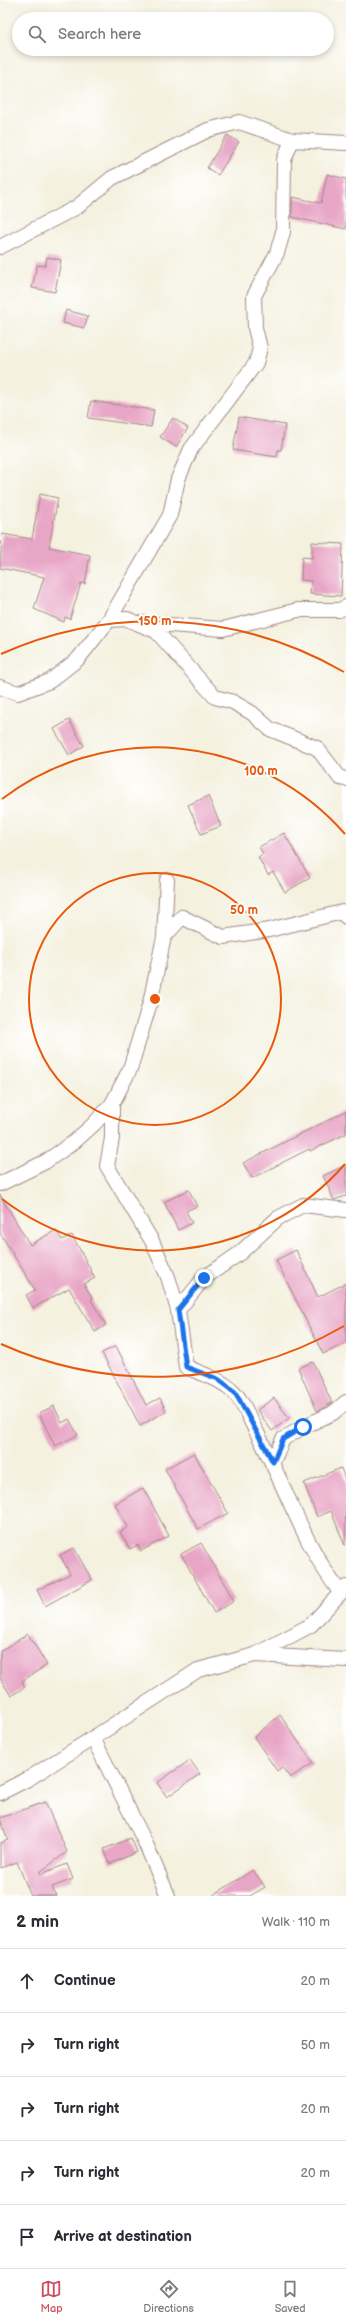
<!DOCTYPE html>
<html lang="en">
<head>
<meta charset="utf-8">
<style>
	body { margin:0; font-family:"Balsamiq Sans",sans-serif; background:#f7f7f7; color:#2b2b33 }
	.stop { position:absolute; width:12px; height:12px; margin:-9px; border:3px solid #1a73e8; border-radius:50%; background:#fff }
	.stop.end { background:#1a73e8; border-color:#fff; box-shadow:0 1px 4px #0008 }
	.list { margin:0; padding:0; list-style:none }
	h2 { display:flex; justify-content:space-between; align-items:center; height:52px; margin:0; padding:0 16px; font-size:17px }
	h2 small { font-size:13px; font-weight:400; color:#7c7c81 }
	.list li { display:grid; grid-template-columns:26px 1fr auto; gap:12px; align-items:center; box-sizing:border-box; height:64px; padding:0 16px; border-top:1px solid #e1e1e2 }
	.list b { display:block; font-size:15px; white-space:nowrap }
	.list em { font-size:13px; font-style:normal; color:#7c7c81 }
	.icon { flex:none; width:22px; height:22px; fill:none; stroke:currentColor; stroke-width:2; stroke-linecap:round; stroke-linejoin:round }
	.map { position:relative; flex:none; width:346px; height:1896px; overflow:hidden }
	.search { position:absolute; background:#fff; box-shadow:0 2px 6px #0003; left:12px; right:12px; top:12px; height:44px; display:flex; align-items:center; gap:10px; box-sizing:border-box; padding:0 14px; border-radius:22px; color:#7c7c81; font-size:15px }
	.sheet { height:372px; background:#fff }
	nav { display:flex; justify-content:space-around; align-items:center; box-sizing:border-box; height:56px; border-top:1px solid #e1e1e2; background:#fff; font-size:11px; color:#7c7c81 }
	nav a { display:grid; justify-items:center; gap:2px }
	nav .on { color:#d1495b }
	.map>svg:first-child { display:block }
</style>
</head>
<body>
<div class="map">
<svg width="346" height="1896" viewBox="0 0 346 1896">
	<rect width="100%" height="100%" fill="#fff"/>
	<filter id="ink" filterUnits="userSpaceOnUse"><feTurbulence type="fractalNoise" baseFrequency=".025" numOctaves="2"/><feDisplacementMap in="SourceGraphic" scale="8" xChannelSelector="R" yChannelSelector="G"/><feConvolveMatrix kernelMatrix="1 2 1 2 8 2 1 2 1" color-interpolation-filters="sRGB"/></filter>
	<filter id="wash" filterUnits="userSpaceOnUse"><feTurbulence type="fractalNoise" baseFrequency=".012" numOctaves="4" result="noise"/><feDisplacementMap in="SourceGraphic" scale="16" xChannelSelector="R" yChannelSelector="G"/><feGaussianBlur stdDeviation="0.9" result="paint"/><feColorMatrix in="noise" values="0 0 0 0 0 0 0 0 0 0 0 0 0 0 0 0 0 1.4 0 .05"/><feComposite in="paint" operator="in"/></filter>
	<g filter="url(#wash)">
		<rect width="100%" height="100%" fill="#f4f1df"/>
		<g id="blocks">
			<!-- building -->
			<g fill="#e8a6c6">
				<polygon points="227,135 239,142 218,175 207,168"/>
				<polygon points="327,174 346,179 346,229 292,217 292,197 321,203"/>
				<polygon points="47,257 61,260 55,292 32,288 37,265 45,266"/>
				<polygon points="66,310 88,316 84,328 63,323"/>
				<polygon points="91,401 154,410 151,427 88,418"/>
				<polygon points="239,417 285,425 281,450 278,450 277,457 233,450"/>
				<polygon points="173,418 188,428 176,447 160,437"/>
				<polygon points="40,494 58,498 49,547 90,555 85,584 81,583 70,619 65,617 64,622 34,609 44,577 0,568 2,534 32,539"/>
				<polygon points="312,542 343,544 341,596 310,594 311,581 301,580 302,557 312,558"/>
				<polygon points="69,720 84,746 69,755 54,729"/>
				<polygon points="208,796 221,826 201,834 188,805"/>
				<polygon points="284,833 310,878 285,892 273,872 268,875 258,857 263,854 259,847"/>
				<polygon points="346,1111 346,1134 310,1151 309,1149 252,1178 243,1163"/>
				<polygon points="346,1165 346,1196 334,1200 323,1176"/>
				<polygon points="189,1190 197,1206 186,1211 192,1223 178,1230 164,1202"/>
				<polygon points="0,1195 30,1245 56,1230 62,1240 72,1235 95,1278 84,1284 93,1299 91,1300 106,1325 95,1332 69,1288 33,1308 26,1295 35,1290 0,1233"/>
				<polygon points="296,1250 318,1297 346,1283 346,1343 323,1354 276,1260"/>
				<polygon points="116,1346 146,1405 160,1398 166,1411 140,1426 102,1353"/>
				<polygon points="313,1362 332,1403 317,1411 298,1368"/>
				<polygon points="274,1398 289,1418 272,1431 257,1410"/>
				<polygon points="54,1406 62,1423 69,1419 78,1435 55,1446 39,1413"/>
				<polygon points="194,1453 228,1513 198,1529 165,1469"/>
				<polygon points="341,1468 346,1482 345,1546 331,1511 317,1517 304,1483"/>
				<polygon points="143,1488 169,1536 141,1551 138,1545 130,1549 120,1532 128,1527 115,1504"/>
				<polygon points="201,1543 234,1601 214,1613 181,1554"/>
				<polygon points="74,1548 92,1580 45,1606 37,1590 70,1574 60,1555"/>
				<polygon points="28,1634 47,1665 22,1681 25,1687 11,1696 0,1678 0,1651"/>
				<polygon points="280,1715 313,1763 290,1778 282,1767 277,1771 254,1737"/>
				<polygon points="190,1760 200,1774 167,1797 157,1783"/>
				<polygon points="45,1802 67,1852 40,1872 41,1874 67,1864 73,1879 52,1887 56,1896 31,1896 17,1862 0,1868 0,1843 8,1840 0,1818"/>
				<polygon points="131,1838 137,1852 110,1864 104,1849"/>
				<polygon points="253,1870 265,1887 250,1896 212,1896"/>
			</g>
		</g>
	</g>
	<g filter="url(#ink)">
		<use href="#blocks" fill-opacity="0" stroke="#9f8885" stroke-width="1"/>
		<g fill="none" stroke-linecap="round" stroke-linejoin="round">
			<!-- street casing -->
			<g stroke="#9f8885" stroke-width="16">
				<g id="street">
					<polyline points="0,247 77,207 112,178 208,130 239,122 292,140 346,143"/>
					<polyline points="109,620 127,619 156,631 215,697 233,702 252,713 270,729 317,748 340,778 346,779"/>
					<polyline points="144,623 223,629 298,610 339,610 346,607"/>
					<polyline points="0,687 18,693 50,681 78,659 109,620 170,515 178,479 191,449 256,363 260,348 255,328 254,296 277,253 283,232 284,160 292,140"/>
					<polyline points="164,937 182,917 223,937 269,930 342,912 346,917"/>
					<path d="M 112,1104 L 112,1138 L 107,1166 L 152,1241 L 168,1277 L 178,1310 L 186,1367 C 203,1374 221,1379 234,1392 C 243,1401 249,1418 255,1429 C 284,1482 303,1544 340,1592"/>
					<polyline points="0,1184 45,1162 74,1142 94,1124 112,1104 130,1069 150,1003 164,937 167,880"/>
					<polyline points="178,1310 204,1278 240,1253 278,1218 303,1205 346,1210"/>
					<polyline points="273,1462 283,1439 303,1427 333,1413 346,1402"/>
					<polyline points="255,1655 346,1660"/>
					<polyline points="93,1738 145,1842 168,1896"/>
					<polyline points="0,1793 28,1779 93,1738 198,1670 255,1655 311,1625 346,1587"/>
				</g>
			</g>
			<!-- street -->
			<use href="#street" stroke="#fff" stroke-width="14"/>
		</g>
	</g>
	<g fill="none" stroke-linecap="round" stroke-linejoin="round" filter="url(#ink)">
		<!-- route -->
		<polyline stroke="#1a73e8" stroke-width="5" points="204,1278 178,1310 186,1367 218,1379 235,1392 273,1462 283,1439 303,1427"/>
	</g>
	<!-- distance rings -->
	<g fill="none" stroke="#e8590c" stroke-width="2">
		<circle cx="155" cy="999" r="126"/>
		<path d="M345 1164A252 252 0 0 1 2 1199M2 799A252 252 0 0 1 345 834"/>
		<path d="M344 1326A378 378 0 0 1 1 1344M1 654A378 378 0 0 1 344 672"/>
	</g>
	<circle cx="155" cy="999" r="6" fill="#e8590c" stroke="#fff" stroke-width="2"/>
	<g font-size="12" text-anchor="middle" font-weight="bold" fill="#e8590c" stroke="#fff" stroke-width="4" stroke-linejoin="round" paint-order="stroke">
		<text x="155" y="625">150 m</text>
		<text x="261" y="775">100 m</text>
		<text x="244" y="914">50 m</text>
	</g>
</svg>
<div class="stop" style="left:303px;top:1427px"></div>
<div class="stop end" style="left:204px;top:1278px"></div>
<div class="search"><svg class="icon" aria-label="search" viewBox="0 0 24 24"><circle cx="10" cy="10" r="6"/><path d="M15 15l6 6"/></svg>Search here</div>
</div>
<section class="sheet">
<h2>2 min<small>Walk · 110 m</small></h2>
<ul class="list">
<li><svg class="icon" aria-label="ahead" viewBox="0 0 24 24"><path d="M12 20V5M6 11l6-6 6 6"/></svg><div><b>Continue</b></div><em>20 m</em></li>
<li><svg class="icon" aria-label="right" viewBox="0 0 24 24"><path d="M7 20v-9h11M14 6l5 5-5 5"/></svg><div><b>Turn right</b></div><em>50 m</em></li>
<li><svg class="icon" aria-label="right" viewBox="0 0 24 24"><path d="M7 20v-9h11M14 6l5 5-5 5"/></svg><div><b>Turn right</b></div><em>20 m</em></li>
<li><svg class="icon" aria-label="right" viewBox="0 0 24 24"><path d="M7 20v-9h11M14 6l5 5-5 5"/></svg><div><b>Turn right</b></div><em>20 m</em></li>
<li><svg class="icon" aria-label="arrive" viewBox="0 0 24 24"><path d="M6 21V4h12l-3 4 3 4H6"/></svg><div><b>Arrive at destination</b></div></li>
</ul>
</section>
<nav>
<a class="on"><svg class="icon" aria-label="map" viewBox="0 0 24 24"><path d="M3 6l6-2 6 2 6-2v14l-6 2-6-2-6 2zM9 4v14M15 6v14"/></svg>Map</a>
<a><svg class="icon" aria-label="directions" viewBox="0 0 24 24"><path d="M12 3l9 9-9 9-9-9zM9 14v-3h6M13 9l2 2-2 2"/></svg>Directions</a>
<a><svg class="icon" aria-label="saved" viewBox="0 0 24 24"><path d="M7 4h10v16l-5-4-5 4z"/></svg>Saved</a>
</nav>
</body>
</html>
